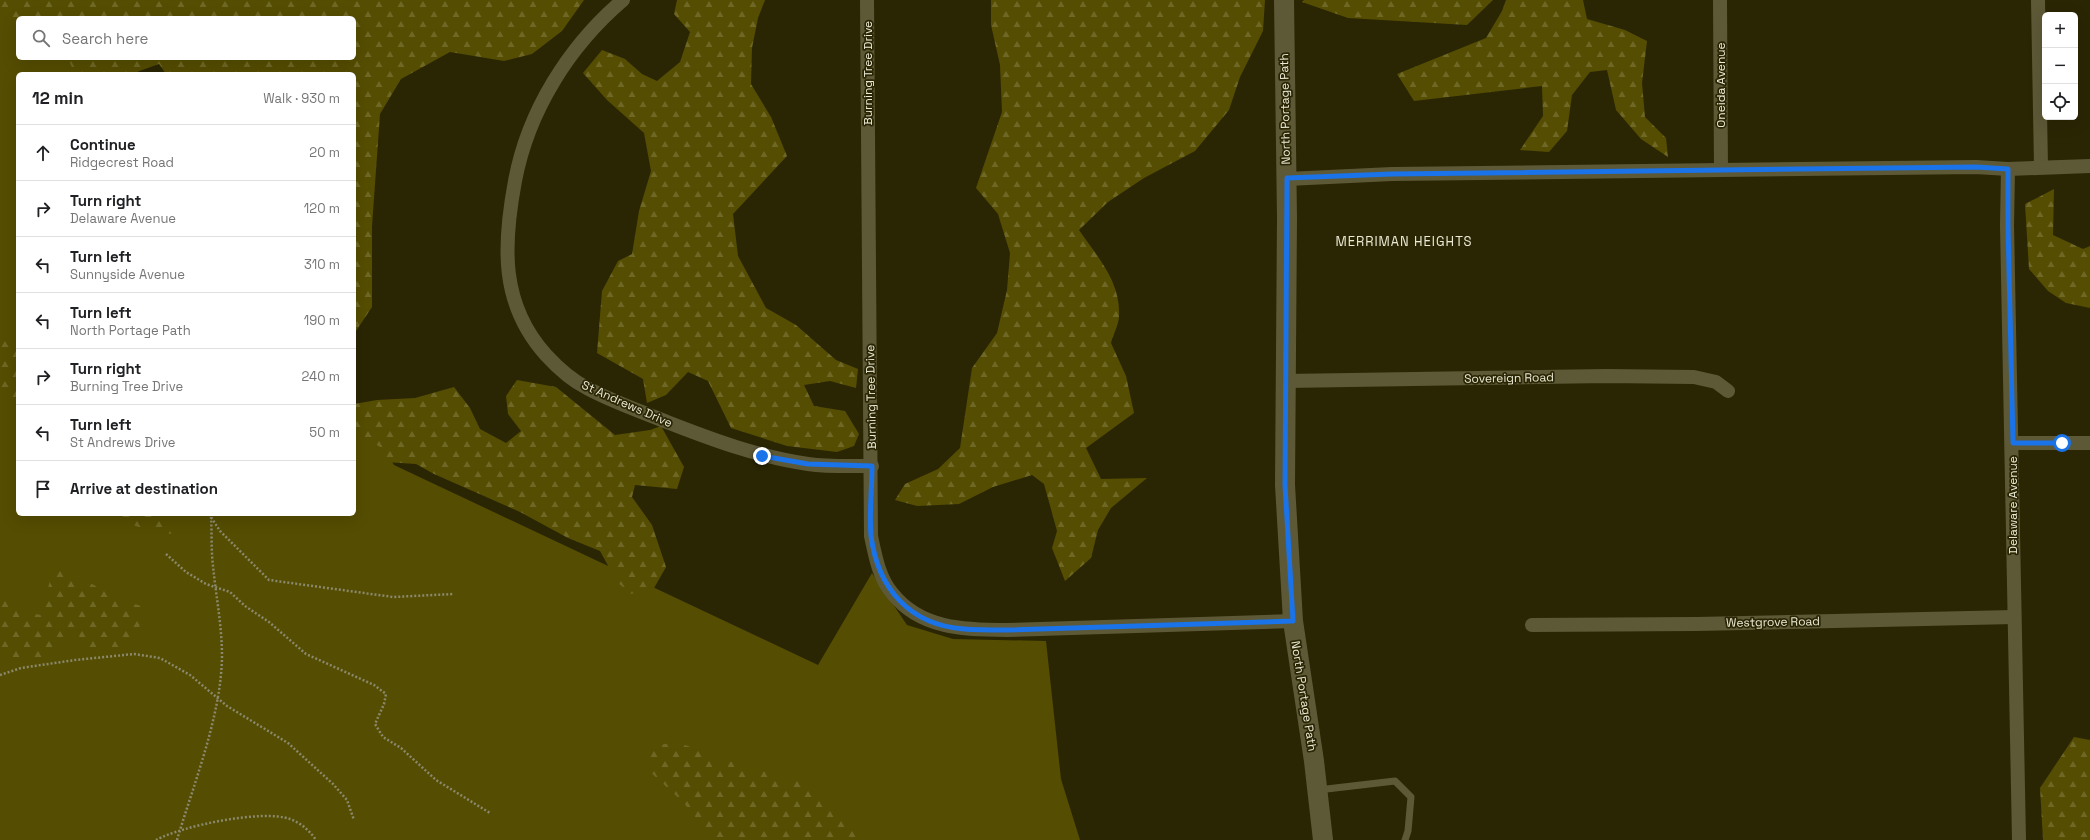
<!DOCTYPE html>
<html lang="en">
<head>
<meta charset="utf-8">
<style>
	body { margin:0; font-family:"Space Grotesk",sans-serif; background:#f2f2f2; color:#202124 }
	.controls { position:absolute; right:12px; top:12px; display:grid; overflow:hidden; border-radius:6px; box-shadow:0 4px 16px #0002 }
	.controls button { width:36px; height:36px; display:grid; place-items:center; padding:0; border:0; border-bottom:1px solid #e0e0e0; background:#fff; color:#202124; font:20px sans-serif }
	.stop { position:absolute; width:12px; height:12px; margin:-9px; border:3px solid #1a73e8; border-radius:50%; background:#fff }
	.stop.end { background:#1a73e8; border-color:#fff; box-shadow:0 1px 4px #0008 }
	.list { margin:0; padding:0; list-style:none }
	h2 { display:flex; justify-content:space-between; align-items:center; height:52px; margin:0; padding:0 16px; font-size:17px }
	h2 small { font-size:13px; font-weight:400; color:#757577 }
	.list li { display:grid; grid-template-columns:26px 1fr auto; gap:12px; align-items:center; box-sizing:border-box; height:56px; padding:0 16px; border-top:1px solid #e0e0e0 }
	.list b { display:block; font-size:15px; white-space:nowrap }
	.list p { margin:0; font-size:13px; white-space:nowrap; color:#757577 }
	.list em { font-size:13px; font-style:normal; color:#757577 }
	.icon { flex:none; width:22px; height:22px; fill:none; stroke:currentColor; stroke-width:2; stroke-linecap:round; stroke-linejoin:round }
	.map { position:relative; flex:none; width:2090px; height:840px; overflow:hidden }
	.search { position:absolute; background:#fff; box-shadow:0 4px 16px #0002; left:16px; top:16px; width:340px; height:44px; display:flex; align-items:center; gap:10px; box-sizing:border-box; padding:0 14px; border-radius:6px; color:#757577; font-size:15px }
	.panel { position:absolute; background:#fff; box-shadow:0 4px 16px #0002; left:16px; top:72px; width:340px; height:444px; border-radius:6px }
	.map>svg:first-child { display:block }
</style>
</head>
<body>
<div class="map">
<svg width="2090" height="840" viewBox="0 0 2090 840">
	<defs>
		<pattern id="forest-firs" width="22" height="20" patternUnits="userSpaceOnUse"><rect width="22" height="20" fill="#554d01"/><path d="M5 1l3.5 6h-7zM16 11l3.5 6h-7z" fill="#6e6725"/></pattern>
	</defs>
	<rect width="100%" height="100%" fill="#2a2604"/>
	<!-- grass -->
	<polygon fill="#554d01" points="0,0 18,18 18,58 129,58 140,74 18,74 18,514 354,514 354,404 394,465 818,665 872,573 907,625 953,639 1046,641 1061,779 1080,840 0,840"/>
	<!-- forest -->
	<g fill="url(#forest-firs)">
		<polygon points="0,0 584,0 562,31 532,54 504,61 450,52 401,79 380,114 372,226 372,307 354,334 354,74 166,74 159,64 131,74 75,74 70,63 62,58 354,58 354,18 18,18 18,29 0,17"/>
		<polygon points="677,0 765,0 758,18 752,48 751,84 771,117 787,156 733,214 738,256 766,308 796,325 836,360 858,369 856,388 830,381 804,385 814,406 845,411 859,434 854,446 837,452 787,446 731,428 708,381 688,372 666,395 647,403 643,379 597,353 602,291 618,261 632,254 639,211 651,171 644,133 607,100 583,73 602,50 625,59 642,74 657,81 680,62 690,32 674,14"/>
		<path d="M 991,0 L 1265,0 L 1263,31 L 1240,77 L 1229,110 L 1195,151 L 1144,178 L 1108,202 L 1079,230 C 1097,256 1121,282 1119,316 C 1119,324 1113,335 1111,343 L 1126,376 L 1134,413 L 1086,448 L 1101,479 L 1147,478 L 1111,508 L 1098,530 L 1091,558 L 1065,581 L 1052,548 L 1057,531 L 1044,484 L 1032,475 L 993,487 L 959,504 L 917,506 L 895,500 L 905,484 L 938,469 L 960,448 L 972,368 L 997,333 L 1007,290 L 1010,253 L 998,214 L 976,188 L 1002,112 L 1000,65 L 991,25 Z"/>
		<polygon points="1304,0 1493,0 1467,25 1348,18 1302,2"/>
		<polygon points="1506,0 1583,0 1587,19 1625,30 1647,41 1642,83 1645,117 1666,138 1668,157 1641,139 1616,110 1607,70 1590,72 1572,95 1567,131 1549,152 1520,150 1543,116 1542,86 1414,101 1397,74 1486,38 1502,11"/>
		<polygon points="2054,189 2053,235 2083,249 2090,246 2090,308 2066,303 2048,291 2029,269 2025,204"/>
		<polygon points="0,339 18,341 18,412 0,385"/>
		<polygon points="517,380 556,387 615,435 650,430 661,426 684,467 677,489 635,485 632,497 652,525 666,567 654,588 631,594 617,582 600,551 568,538 520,512 434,474 416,464 385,462 383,449 354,430 354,404 377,400 415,398 454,387 470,408 480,429 506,443 521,431 508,414 506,396"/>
		<path d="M 109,514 L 164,514 L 179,534 C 154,534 131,526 109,514 Z"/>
		<path d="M 62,567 L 122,601 L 142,606 C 141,612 142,621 139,628 C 130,650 109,651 88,650 L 79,636 L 62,640 L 49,660 L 0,661 L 0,596 L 15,610 L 41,615 L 53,569 Z"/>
		<polygon points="2074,737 2090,740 2090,840 2043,840 2040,788"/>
		<polygon points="677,742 726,760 809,785 861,836 862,840 714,840 683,802 648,770 652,746"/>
	</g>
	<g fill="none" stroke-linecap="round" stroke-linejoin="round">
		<!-- path -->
		<g stroke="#8a886d" stroke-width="2.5" stroke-dasharray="2 2" stroke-linecap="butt">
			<polyline points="209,514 220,531 269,580 393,597 454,594"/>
			<polyline points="166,554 186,572 206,584 230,592 245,606 269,622 306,654 374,685 386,694 384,704 375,724 383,737 401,748 436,780 490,813"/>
			<polyline points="0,675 21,668 75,660 134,654 160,658 190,675 227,706 288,743 333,784 347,800 354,820"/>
			<path d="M 156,840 C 182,826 262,809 290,819 C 301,823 310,831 316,840"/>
			<path d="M 177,840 C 194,783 221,716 222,657 C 222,626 216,596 213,566 C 211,550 212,533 211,517"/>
		</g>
		<!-- lane -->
		<polyline stroke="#5d5937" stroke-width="7" points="1318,790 1395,781 1411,797 1408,831 1405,840"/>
		<!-- street -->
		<g stroke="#5d5937" stroke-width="14">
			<path d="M 623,0 C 569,46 528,111 515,181 C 503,245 500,304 546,355 C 558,368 571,380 587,388 C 613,402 640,411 667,422 C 713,440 759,457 808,464 C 829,467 851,466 872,466"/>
			<path d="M 867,0 L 871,536 C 875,555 879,578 892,593 C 920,629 965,630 1007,630 L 1293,621"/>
			<polyline points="1720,0 1721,170"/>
			<polyline points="2038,0 2041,167"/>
			<polyline points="2008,169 2007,225 2019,840"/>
			<polyline points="1287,179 1392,174 1976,167 2008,169 2090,166"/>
			<polyline points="1286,381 1606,376 1694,377 1716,382 1728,391"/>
			<polyline points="2013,443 2090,443"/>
			<polyline points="1532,625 1696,624 2014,617"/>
		</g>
		<!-- secondary -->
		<polyline stroke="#5d5937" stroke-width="20" points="1284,0 1287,218 1285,485 1293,621 1314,761 1323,840"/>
	</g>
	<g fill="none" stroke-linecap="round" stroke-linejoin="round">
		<!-- route -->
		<path stroke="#1a73e8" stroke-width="5" d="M 762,456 L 808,464 L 872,466 C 872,489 869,513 871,536 C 878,589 910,625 964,629 C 978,630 993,630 1007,630 L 1293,621 L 1285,485 L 1287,178 L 1392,174 L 1976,167 L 2008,169 L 2008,226 L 2013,443 L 2062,443"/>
	</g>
	<g text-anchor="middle" stroke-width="3.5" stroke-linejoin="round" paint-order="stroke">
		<!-- street labels -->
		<g font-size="12" fill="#ebead6" stroke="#2a2604">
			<text transform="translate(868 73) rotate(-90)" y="4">Burning Tree Drive</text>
			<text transform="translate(1721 85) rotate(-90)" y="4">Oneida Avenue</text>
			<text transform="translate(1285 109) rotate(-91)" y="4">North Portage Path</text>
			<text transform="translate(1509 378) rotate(-1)" y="4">Sovereign Road</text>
			<text transform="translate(871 397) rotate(-91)" y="4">Burning Tree Drive</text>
			<text transform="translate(627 404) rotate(24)" y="4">St Andrews Drive</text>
			<text transform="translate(2013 505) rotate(-90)" y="4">Delaware Avenue</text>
			<text transform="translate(1773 622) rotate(-1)" y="4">Westgrove Road</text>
			<text transform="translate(1304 696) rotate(81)" y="4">North Portage Path</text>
		</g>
		<!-- neighbourhood labels -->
		<g font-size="13" letter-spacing="1" fill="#ebead6" stroke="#2a2604">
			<text x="1404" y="246">MERRIMAN HEIGHTS</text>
		</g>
	</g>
</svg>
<div class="controls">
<button>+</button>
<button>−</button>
<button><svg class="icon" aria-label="locate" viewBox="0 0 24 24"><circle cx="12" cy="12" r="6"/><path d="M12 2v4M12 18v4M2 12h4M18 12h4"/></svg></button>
</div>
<div class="stop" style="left:2062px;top:443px"></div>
<div class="stop end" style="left:762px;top:456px"></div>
<div class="search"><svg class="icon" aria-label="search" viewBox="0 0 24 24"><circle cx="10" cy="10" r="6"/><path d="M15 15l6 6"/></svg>Search here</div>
<section class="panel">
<h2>12 min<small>Walk · 930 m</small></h2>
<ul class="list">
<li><svg class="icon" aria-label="ahead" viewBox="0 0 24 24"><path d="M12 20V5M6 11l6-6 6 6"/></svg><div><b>Continue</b><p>Ridgecrest Road</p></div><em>20 m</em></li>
<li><svg class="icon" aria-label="right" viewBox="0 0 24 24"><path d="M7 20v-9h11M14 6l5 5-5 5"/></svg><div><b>Turn right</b><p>Delaware Avenue</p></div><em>120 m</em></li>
<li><svg class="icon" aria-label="left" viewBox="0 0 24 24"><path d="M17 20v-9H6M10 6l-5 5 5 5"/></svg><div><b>Turn left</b><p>Sunnyside Avenue</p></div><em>310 m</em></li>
<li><svg class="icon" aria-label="left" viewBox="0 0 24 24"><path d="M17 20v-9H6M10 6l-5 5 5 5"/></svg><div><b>Turn left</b><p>North Portage Path</p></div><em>190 m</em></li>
<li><svg class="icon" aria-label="right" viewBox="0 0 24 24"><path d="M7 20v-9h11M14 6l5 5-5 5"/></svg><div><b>Turn right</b><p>Burning Tree Drive</p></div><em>240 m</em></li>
<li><svg class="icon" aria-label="left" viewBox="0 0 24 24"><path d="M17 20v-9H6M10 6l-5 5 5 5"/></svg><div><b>Turn left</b><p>St Andrews Drive</p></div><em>50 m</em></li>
<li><svg class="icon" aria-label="arrive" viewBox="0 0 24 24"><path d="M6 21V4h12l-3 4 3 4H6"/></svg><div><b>Arrive at destination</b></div></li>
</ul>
</section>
</div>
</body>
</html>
